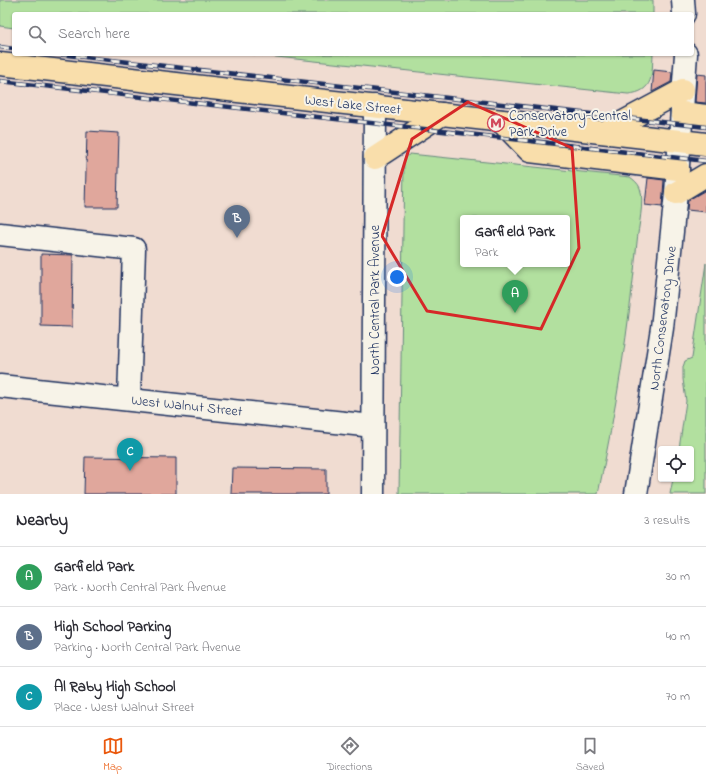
<!DOCTYPE html>
<html lang="en">
<head>
<meta charset="utf-8">
<style>
	body { margin:0; font-family:"Indie Flower",sans-serif; background:#f7f7f7; color:#2b2b33 }
	.controls { position:absolute; right:12px; bottom:12px; display:grid; overflow:hidden; border-radius:4px; box-shadow:0 1px 3px #0004 }
	.controls button { width:36px; height:36px; display:grid; place-items:center; padding:0; border:0; border-bottom:1px solid #e1e1e2; background:#fff; color:#2b2b33; font:20px sans-serif }
	.you { position:absolute; left:397px; top:277px; width:14px; height:14px; margin:-10px; border:3px solid #fff; border-radius:50%; background:#1a73e8; box-shadow:0 0 0 6px #1a73e833 }
	.badge { display:grid; place-items:center; width:26px; height:26px; border-radius:50%; background:#ea580c; color:#fff; font-size:13px; font-weight:700 }
	.pin { position:absolute; translate:-50% -33px; filter:drop-shadow(0 1px 2px #0008) }
	.pin::after { content:''; position:absolute; top:21px; width:14px; height:12px; background:inherit; clip-path:polygon(0 0,100% 0,50% 100%) }
	.popup { position:absolute; left:460px; top:215px; width:110px; height:52px; box-sizing:border-box; display:grid; place-content:center; border-radius:4px; background:#fff; filter:drop-shadow(0 1px 3px #0005); font-size:13px; white-space:nowrap; color:#7c7c81 }
	.popup b { font-size:15px; color:#2b2b33 }
	.popup::after { content:''; position:absolute; left:50%; top:100%; margin-left:-8px; border:8px solid transparent; border-top-color:#fff }
	.list { margin:0; padding:0; list-style:none }
	h2 { display:flex; justify-content:space-between; align-items:center; height:52px; margin:0; padding:0 16px; font-size:17px }
	h2 small { font-size:13px; font-weight:400; color:#7c7c81 }
	.list li { display:grid; grid-template-columns:26px 1fr auto; gap:12px; align-items:center; box-sizing:border-box; height:60px; padding:0 16px; border-top:1px solid #e1e1e2 }
	.list b { display:block; font-size:15px; white-space:nowrap }
	.list p { margin:0; font-size:13px; white-space:nowrap; color:#7c7c81 }
	.list em { font-size:13px; font-style:normal; color:#7c7c81 }
	.icon { flex:none; width:22px; height:22px; fill:none; stroke:currentColor; stroke-width:2; stroke-linecap:round; stroke-linejoin:round }
	.map { position:relative; flex:none; width:706px; height:494px; overflow:hidden }
	.search { position:absolute; background:#fff; box-shadow:0 1px 3px #0004; left:12px; right:12px; top:12px; height:44px; display:flex; align-items:center; gap:10px; box-sizing:border-box; padding:0 14px; border-radius:4px; color:#7c7c81; font-size:15px }
	.sheet { height:232px; background:#fff }
	nav { display:flex; justify-content:space-around; align-items:center; box-sizing:border-box; height:56px; border-top:1px solid #e1e1e2; background:#fff; font-size:11px; color:#7c7c81 }
	nav a { display:grid; justify-items:center; gap:2px }
	nav .on { color:#ea580c }
	.map>svg:first-child { display:block }
</style>
</head>
<body>
<div class="map">
<svg width="706" height="494" viewBox="0 0 706 494">
	<rect width="100%" height="100%" fill="#f0dcd1"/>
	<filter id="ink" filterUnits="userSpaceOnUse"><feTurbulence type="fractalNoise" baseFrequency=".025" numOctaves="2"/><feDisplacementMap in="SourceGraphic" scale="8" xChannelSelector="R" yChannelSelector="G"/><feConvolveMatrix kernelMatrix="1 2 1 2 8 2 1 2 1" color-interpolation-filters="sRGB"/></filter>
	<g filter="url(#ink)">
		<!-- park -->
		<g fill="#b2e09f" stroke="#66887e" fill-rule="evenodd">
			<polygon points="0,0 653,0 653,14 14,14 14,28 0,26"/>
			<path d="M 248,54 L 653,54 C 652,74 654,92 628,94 Z"/>
			<path d="M 410,154 L 630,177 C 634,180 638,183 640,188 C 645,201 638,228 637,242 C 629,327 616,411 598,494 L 399,494 L 404,162 L 406,157 ZM 463,218 L 567,218 L 567,264 L 463,264 Z"/>
			<polygon points="706,263 706,494 670,494 673,479 691,479 691,449 679,449 686,401 683,379 683,367 685,361 692,358"/>
		</g>
		<!-- building -->
		<g fill="#e0a79c" stroke="#1b2f5e">
			<polygon points="654,70 672,72 671,82 652,92"/>
			<polygon points="697,74 706,75 706,103 695,102"/>
			<polygon points="87,131 119,133 117,207 85,207"/>
			<polygon points="648,178 664,180 662,207 645,205"/>
			<polygon points="706,190 706,212 687,210 688,200"/>
			<polygon points="41,254 73,255 72,327 41,326"/>
			<polygon points="85,457 176,458 176,494 84,494"/>
			<polygon points="232,468 326,469 326,494 231,494"/>
		</g>
		<g fill="none" stroke-linecap="round" stroke-linejoin="round">
			<!-- minor casing -->
			<g stroke="#1b2f5e" stroke-width="25">
				<g id="minor">
					<polyline points="683,0 684,14"/>
					<polyline points="0,234 134,249 129,399"/>
					<polyline points="0,386 373,426"/>
					<polyline points="373,494 375,106"/>
					<polyline points="636,494 662,328 676,193 686,54"/>
				</g>
			</g>
			<!-- major casing -->
			<g stroke="#1b2f5e" stroke-width="25">
				<g id="major">
					<polyline points="0,64 706,144"/>
					<polyline points="682,113 706,116"/>
					<polyline points="501,121 530,151 678,169"/>
					<polyline points="605,132 683,90"/>
					<polyline points="375,158 442,114"/>
					<polyline points="676,193 706,175"/>
				</g>
			</g>
			<!-- minor -->
			<use href="#minor" stroke="#f7f3e8" stroke-width="22"/>
			<!-- major -->
			<use href="#major" stroke="#f9deab" stroke-width="22"/>
			<!-- rail casing -->
			<g stroke="#1b2f5e" stroke-width="4.5">
				<g id="rail">
					<polyline points="0,47 14,49"/>
					<polyline points="58,54 706,127"/>
					<polyline points="0,81 706,161"/>
				</g>
			</g>
			<!-- rail -->
			<use href="#rail" stroke="#f7f3e8" stroke-width="3" stroke-dasharray="9" stroke-linecap="butt"/>
		</g>
	</g>
	<!-- marked area -->
	<path fill="none" stroke="#d62828" stroke-width="3" stroke-linejoin="round" d="M 468,102 L 572,148 L 579,248 L 541,329 L 427,311 L 382,236 L 412,139 Z"/>
	<!-- icons -->
	<defs>
		<g id="metro-ring" transform="scale(0.9)"><circle r="9.5" fill="#f7f3e8" stroke="#d1495b" stroke-width="1.5"/><path d="M-5.5 5V-5H-3L0 0L3-5H5.5V5H3V-.5L0 4L-3-.5V5Z" fill="#d1495b"/></g>
	</defs>
	<g fill-rule="evenodd">
		<use href="#metro-ring" x="496" y="123"/>
	</g>
	<g text-anchor="middle" stroke-width="4" stroke-linejoin="round" paint-order="stroke">
		<!-- street labels -->
		<g font-size="14" fill="#1b2f5e" stroke="#f7f3e8">
			<text transform="translate(353 104) rotate(6)" y="5">West Lake Street</text>
			<text transform="translate(374 300) rotate(-90)" y="5">North Central Park Avenue</text>
			<text transform="translate(662 318) rotate(-83)" y="5">North Conservatory Drive</text>
			<text transform="translate(187 405) rotate(6)" y="5">West Walnut Street</text>
		</g>
		<!-- poi labels -->
		<g font-size="14" fill="#1b2f5e" stroke="#f7f3e8" text-anchor="start">
			<text x="509" y="120">Conservatory-Central<tspan x="509" dy="16">Park Drive</tspan></text>
		</g>
	</g>
</svg>
<div class="controls">
<button><svg class="icon" aria-label="locate" viewBox="0 0 24 24"><circle cx="12" cy="12" r="6"/><path d="M12 2v4M12 18v4M2 12h4M18 12h4"/></svg></button>
</div>
<div class="you"></div>
<div class="pin badge" style="left:515px;top:313px;background:#2e9e5b">A</div>
<div class="popup"><b>Garfield Park</b>Park</div>
<div class="pin badge" style="left:237px;top:238px;background:#5c6f8a">B</div>
<div class="pin badge" style="left:130px;top:471px;background:#0f9aa8">C</div>
<div class="search"><svg class="icon" aria-label="search" viewBox="0 0 24 24"><circle cx="10" cy="10" r="6"/><path d="M15 15l6 6"/></svg>Search here</div>
</div>
<section class="sheet">
<h2>Nearby<small>3 results</small></h2>
<ul class="list">
<li><span class="badge" style="background:#2e9e5b">A</span><div><b>Garfield Park</b><p>Park · North Central Park Avenue</p></div><em>30 m</em></li>
<li><span class="badge" style="background:#5c6f8a">B</span><div><b>High School Parking</b><p>Parking · North Central Park Avenue</p></div><em>40 m</em></li>
<li><span class="badge" style="background:#0f9aa8">C</span><div><b>Al Raby High School</b><p>Place · West Walnut Street</p></div><em>70 m</em></li>
</ul>
</section>
<nav>
<a class="on"><svg class="icon" aria-label="map" viewBox="0 0 24 24"><path d="M3 6l6-2 6 2 6-2v14l-6 2-6-2-6 2zM9 4v14M15 6v14"/></svg>Map</a>
<a><svg class="icon" aria-label="directions" viewBox="0 0 24 24"><path d="M12 3l9 9-9 9-9-9zM9 14v-3h6M13 9l2 2-2 2"/></svg>Directions</a>
<a><svg class="icon" aria-label="saved" viewBox="0 0 24 24"><path d="M7 4h10v16l-5-4-5 4z"/></svg>Saved</a>
</nav>
</body>
</html>
